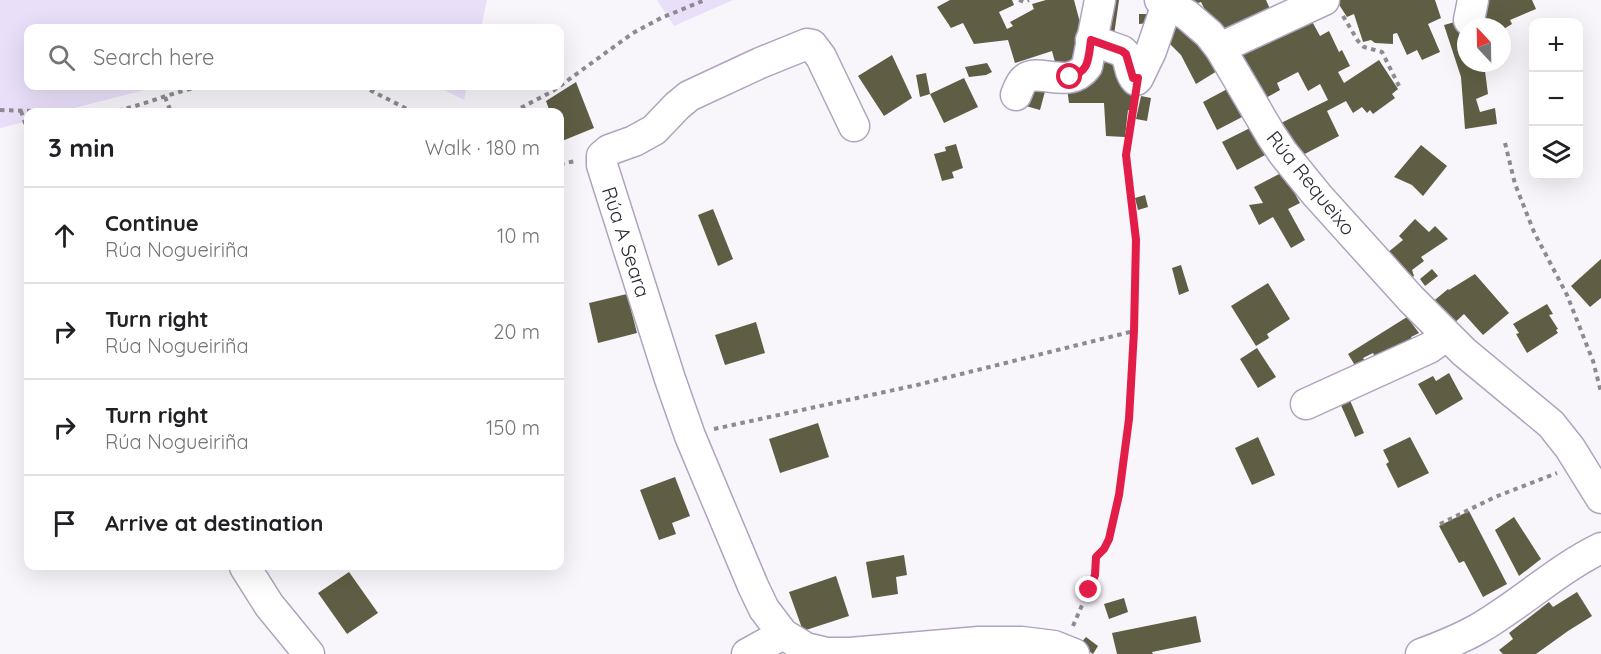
<!DOCTYPE html>
<html lang="en">
<head>
<meta charset="utf-8">
<style>
	body { margin:0; font-family:Quicksand,sans-serif; background:#f2f2f2; color:#202124 }
	.controls { position:absolute; right:18px; top:18px; display:grid; overflow:hidden; border-radius:12px; box-shadow:0 6px 24px #0002 }
	.controls button { width:54px; height:54px; display:grid; place-items:center; padding:0; border:0; border-bottom:2px solid #e0e0e0; background:#fff; color:#202124; font:30px sans-serif }
	.compass { position:absolute; left:1457px; top:18px; width:54px; height:54px; border-radius:50%; background:#fff; box-shadow:0 6px 24px #0002; rotate:338deg }
	.stop { position:absolute; width:18px; height:18px; margin:-14px; border:4px solid #e11d48; border-radius:50%; background:#fff }
	.stop.end { background:#e11d48; border-color:#fff; box-shadow:0 2px 6px #0008 }
	.list { margin:0; padding:0; list-style:none }
	h2 { display:flex; justify-content:space-between; align-items:center; height:78px; margin:0; padding:0 24px; font-size:26px }
	h2 small { font-size:20px; font-weight:400; color:#757577 }
	.list li { display:grid; grid-template-columns:39px 1fr auto; gap:18px; align-items:center; box-sizing:border-box; height:96px; padding:0 24px; border-top:2px solid #e0e0e0 }
	.list b { display:block; font-size:22px; white-space:nowrap }
	.list p { margin:0; font-size:20px; white-space:nowrap; color:#757577 }
	.list em { font-size:20px; font-style:normal; color:#757577 }
	.icon { flex:none; width:33px; height:33px; fill:none; stroke:currentColor; stroke-width:2; stroke-linecap:round; stroke-linejoin:round }
	.map { position:relative; flex:none; width:1601px; height:654px; overflow:hidden }
	.search { position:absolute; background:#fff; box-shadow:0 6px 24px #0002; left:24px; top:24px; width:540px; height:66px; display:flex; align-items:center; gap:15px; box-sizing:border-box; padding:0 21px; border-radius:12px; color:#757577; font-size:22px }
	.panel { position:absolute; background:#fff; box-shadow:0 6px 24px #0002; left:24px; top:108px; width:540px; height:462px; border-radius:12px }
	.map>svg:first-child { display:block }
</style>
</head>
<body>
<div class="map">
<svg width="1601" height="654" viewBox="0 0 1601 654">
	<rect width="100%" height="100%" fill="#f8f6fb"/>
	<!-- green -->
	<g fill="#eadff9">
		<polygon points="0,0 487,0 481,28 28,28 28,86 160,86 59,112 28,112 28,121 0,128"/>
		<polygon points="657,0 733,0 674,26"/>
		<polygon points="436,86 467,86 464,100"/>
	</g>
	<!-- building -->
	<g fill="#5f5d43">
		<polygon points="950,0 1012,0 1014,5 999,12 1007,29 1013,26 1010,22 1034,9 1032,4 1046,0 1074,0 1082,30 1082,62 1058,73 1052,51 1015,63 1008,40 974,44 963,23 951,28 937,7"/>
		<polygon points="1108,0 1119,0 1113,42 1100,36"/>
		<polygon points="1185,0 1266,0 1270,9 1222,31 1205,16 1208,12 1206,12 1201,2 1195,4"/>
		<polygon points="1336,0 1435,0 1441,18 1428,24 1440,52 1422,60 1417,50 1407,55 1397,33 1393,34 1393,44 1375,43 1371,40 1363,42 1354,14 1347,17"/>
		<polygon points="1483,0 1532,0 1536,9 1510,20 1512,24 1502,30 1502,27 1487,27 1486,24 1488,23 1483,12 1488,10"/>
		<polygon points="1139,14 1147,14 1148,23 1139,24"/>
		<polygon points="1308,14 1320,36 1329,31 1339,52 1342,50 1350,66 1338,72 1344,83 1379,60 1398,89 1392,94 1395,98 1373,114 1370,110 1367,113 1362,107 1353,113 1346,101 1327,111 1339,136 1299,157 1281,123 1328,100 1320,84 1308,91 1298,72 1277,83 1280,90 1266,98 1230,53"/>
		<polygon points="1182,21 1222,68 1196,84 1181,55 1167,41 1173,28"/>
		<polygon points="1455,22 1458,30 1466,27 1466,63 1487,63 1489,70 1485,71 1488,94 1476,99 1480,112 1495,108 1497,124 1465,129 1461,77 1444,25"/>
		<polygon points="1104,49 1138,84 1135,112 1128,110 1125,137 1106,136 1104,103 1069,103 1066,80 1096,64 1107,62"/>
		<polygon points="892,55 912,98 884,116 858,76"/>
		<polygon points="987,63 992,72 986,75 969,77 965,67"/>
		<polygon points="926,73 930,94 920,97 916,75"/>
		<polygon points="964,78 978,107 944,123 930,94"/>
		<polygon points="576,82 594,128 562,141 560,136 560,112 550,112 546,101"/>
		<polygon points="1028,84 1047,84 1040,110 1019,104"/>
		<polygon points="1231,87 1246,115 1217,130 1203,102"/>
		<polygon points="1141,96 1151,98 1147,121 1136,119"/>
		<polygon points="1252,127 1267,154 1237,170 1222,142"/>
		<polygon points="956,144 963,168 952,172 954,178 942,181 934,154 946,151 945,147"/>
		<polygon points="1421,145 1447,166 1423,196 1412,185 1394,177"/>
		<polygon points="1283,172 1300,203 1288,209 1305,240 1291,248 1273,217 1259,225 1249,205 1263,203 1254,187"/>
		<polygon points="1145,195 1148,207 1138,210 1135,198"/>
		<polygon points="713,209 733,259 718,266 698,215"/>
		<polygon points="1415,219 1429,232 1435,226 1448,239 1421,257 1424,261 1412,270 1414,276 1409,280 1387,253 1403,240 1399,236"/>
		<polygon points="1601,259 1601,298 1590,307 1571,286"/>
		<polygon points="1181,265 1189,291 1179,295 1172,268"/>
		<polygon points="1432,269 1438,276 1425,286 1420,279"/>
		<polygon points="1475,274 1509,313 1483,335 1464,314 1450,327 1430,304 1448,289 1449,290"/>
		<polygon points="1268,283 1290,319 1267,334 1269,338 1256,346 1231,306"/>
		<polygon points="627,294 637,333 598,343 589,303"/>
		<polygon points="1547,304 1553,314 1549,315 1558,329 1556,330 1558,333 1527,353 1516,334 1519,333 1513,324"/>
		<polygon points="1407,317 1419,333 1411,337 1413,341 1377,360 1373,353 1363,358 1365,361 1356,367 1348,354"/>
		<polygon points="756,322 765,353 725,365 715,335"/>
		<polygon points="1257,348 1276,377 1258,388 1240,359"/>
		<polygon points="1449,373 1463,399 1436,415 1418,384 1433,376 1436,381"/>
		<polygon points="1349,398 1364,433 1355,437 1340,403"/>
		<polygon points="818,423 829,457 780,473 769,439"/>
		<polygon points="1258,437 1275,475 1252,485 1235,448"/>
		<polygon points="1410,437 1429,473 1398,488 1386,464 1389,462 1383,450"/>
		<polygon points="675,477 690,516 672,523 676,534 659,540 640,490"/>
		<polygon points="1469,511 1507,584 1483,597 1464,561 1459,563 1439,526"/>
		<polygon points="1514,517 1541,559 1519,576 1495,530"/>
		<polygon points="904,555 907,575 896,577 898,594 872,598 866,562"/>
		<polygon points="349,572 378,613 347,634 318,593"/>
		<polygon points="836,576 849,616 803,631 789,592"/>
		<polygon points="1577,592 1592,616 1568,631 1536,654 1503,654 1499,650 1513,639 1509,633 1549,602 1553,607"/>
		<polygon points="1124,598 1128,612 1109,619 1104,604"/>
		<polygon points="1196,616 1201,642 1152,652 1153,654 1117,654 1112,633"/>
		<polygon points="1086,637 1098,646 1093,654 1080,644"/>
	</g>
	<g fill="none" stroke-linecap="round" stroke-linejoin="round">
		<!-- minor casing -->
		<g stroke="#afa4bf" stroke-width="33">
			<g id="minor">
				<polyline points="1160,0 1187,15 1209,34 1220,48 1271,135 1283,153 1317,195 1411,299 1464,352 1551,424 1570,448 1601,498"/>
				<polyline points="1469,20 1473,0"/>
				<path d="M 1091,40 L 1122,51 C 1132,59 1127,71 1136,80 L 1138,78 L 1151,51 L 1167,4"/>
				<polyline points="1220,48 1324,0"/>
				<path d="M 1016,95 C 1018,90 1020,83 1025,79 C 1039,67 1069,91 1087,66 L 1100,0"/>
				<polyline points="854,126 821,57 812,45 807,44 760,63 689,96 677,106 654,130 634,141 609,150 602,156 602,165 670,379 690,436 753,586 764,609 783,634 806,648 827,653 850,653 979,642 1022,642 1054,646 1074,654"/>
				<polyline points="1306,404 1429,348 1446,336"/>
				<polyline points="245,567 269,605 309,654"/>
				<polyline points="747,654 783,634"/>
				<path d="M 1421,654 C 1440,647 1458,640 1476,630 C 1520,605 1556,570 1601,548"/>
			</g>
		</g>
		<!-- path -->
		<g stroke="#8d8a92" stroke-width="4" stroke-dasharray="4.5 4.5" stroke-linecap="butt">
			<polyline points="1019,0 1024,2 1029,0"/>
			<polyline points="1343,16 1358,41 1364,47 1382,52 1399,86"/>
			<polyline points="362,86 413,112"/>
			<polyline points="165,97 171,112"/>
			<polyline points="0,110 63,112"/>
			<polyline points="21,111 28,132"/>
			<path d="M 109,112 C 143,107 173,90 208,86"/>
			<polyline points="513,112 553,91 633,33 661,18 705,0"/>
			<polyline points="1505,143 1515,184 1534,232 1567,295 1593,361 1601,392"/>
			<polyline points="560,164 576,161"/>
			<polyline points="714,429 917,385 1134,331"/>
			<polyline points="1440,524 1495,497 1557,473"/>
			<polyline points="1073,626 1095,575 1097,557 1104,549 1109,539 1119,495 1129,419 1133,360 1135,240 1126,155 1133,106"/>
		</g>
		<!-- minor -->
		<use href="#minor" stroke="#fff" stroke-width="30"/>
	</g>
	<g fill="none" stroke-linecap="round" stroke-linejoin="round">
		<!-- route -->
		<path stroke="#e11d48" stroke-width="8" d="M 1070,77 C 1090,71 1088,59 1091,40 L 1122,51 L 1126,54 L 1133,78 L 1138,78 L 1126,155 L 1136,240 L 1134,331 L 1129,419 L 1119,495 L 1109,539 L 1104,549 L 1096,557 L 1095,575 L 1089,590"/>
	</g>
	<g text-anchor="middle" stroke-width="6" stroke-linejoin="round" paint-order="stroke">
		<!-- street labels -->
		<g font-size="20" fill="#2e2a34" stroke="#fff">
			<text transform="translate(1311 183) rotate(51)" y="7">Rúa Requeixo</text>
			<text transform="translate(626 242) rotate(72)" y="7">Rúa A Seara</text>
		</g>
	</g>
</svg>
<div class="controls">
<button>+</button>
<button>−</button>
<button><svg class="icon" aria-label="layers" viewBox="0 0 24 24"><path d="M12 4l9 5-9 5-9-5zM3 14l9 5 9-5"/></svg></button>
</div>
<svg class="compass" viewBox="-18 -18 36 36"><path d="M0-13l5 13h-10z" fill="#e53935"/><path d="M0 13l5-13h-10z" fill="#757577"/></svg>
<div class="stop" style="left:1070px;top:77px"></div>
<div class="stop end" style="left:1089px;top:590px"></div>
<div class="search"><svg class="icon" aria-label="search" viewBox="0 0 24 24"><circle cx="10" cy="10" r="6"/><path d="M15 15l6 6"/></svg>Search here</div>
<section class="panel">
<h2>3 min<small>Walk · 180 m</small></h2>
<ul class="list">
<li><svg class="icon" aria-label="ahead" viewBox="0 0 24 24"><path d="M12 20V5M6 11l6-6 6 6"/></svg><div><b>Continue</b><p>Rúa Nogueiriña</p></div><em>10 m</em></li>
<li><svg class="icon" aria-label="right" viewBox="0 0 24 24"><path d="M7 20v-9h11M14 6l5 5-5 5"/></svg><div><b>Turn right</b><p>Rúa Nogueiriña</p></div><em>20 m</em></li>
<li><svg class="icon" aria-label="right" viewBox="0 0 24 24"><path d="M7 20v-9h11M14 6l5 5-5 5"/></svg><div><b>Turn right</b><p>Rúa Nogueiriña</p></div><em>150 m</em></li>
<li><svg class="icon" aria-label="arrive" viewBox="0 0 24 24"><path d="M6 21V4h12l-3 4 3 4H6"/></svg><div><b>Arrive at destination</b></div></li>
</ul>
</section>
</div>
</body>
</html>
